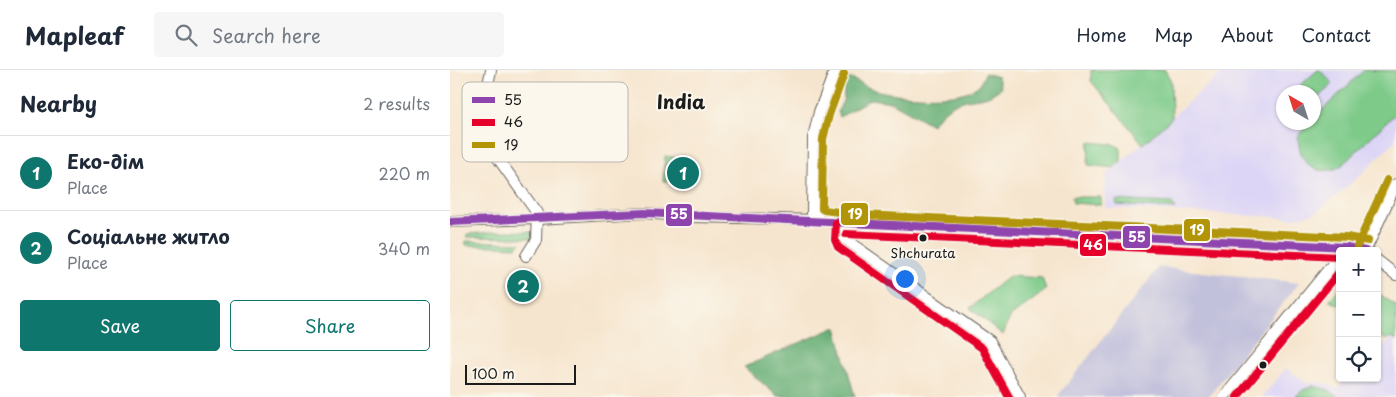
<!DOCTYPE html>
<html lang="en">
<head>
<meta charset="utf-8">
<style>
	body { margin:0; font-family:"Playpen Sans",sans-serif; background:#f6f6f7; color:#1f2937 }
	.controls { position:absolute; right:15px; bottom:15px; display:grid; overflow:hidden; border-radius:5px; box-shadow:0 1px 4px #0004 }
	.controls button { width:45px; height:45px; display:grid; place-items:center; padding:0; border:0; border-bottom:1px solid #e0e1e3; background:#fff; color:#1f2937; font:25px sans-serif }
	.compass { position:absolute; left:826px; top:15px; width:45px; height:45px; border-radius:50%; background:#fff; box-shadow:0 1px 4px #0004; rotate:321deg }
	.scale { position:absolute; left:15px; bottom:12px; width:111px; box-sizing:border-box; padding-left:5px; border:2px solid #1c1c1c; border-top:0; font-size:14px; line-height:18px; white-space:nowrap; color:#1c1c1c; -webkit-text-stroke:4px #fbf7ec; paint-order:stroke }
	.you { position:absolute; left:454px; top:208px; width:18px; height:18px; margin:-12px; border:4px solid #fff; border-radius:50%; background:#1a73e8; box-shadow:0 0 0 8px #1a73e833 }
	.badge { display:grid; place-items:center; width:32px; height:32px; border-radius:50%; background:#0f766e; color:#fff; font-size:16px; font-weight:700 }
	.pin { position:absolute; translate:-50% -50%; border:2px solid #fff; box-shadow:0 1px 5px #0006 }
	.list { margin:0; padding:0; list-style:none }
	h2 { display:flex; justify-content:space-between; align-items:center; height:65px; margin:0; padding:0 20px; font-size:21px }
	h2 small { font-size:16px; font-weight:400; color:#747a83 }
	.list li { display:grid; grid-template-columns:32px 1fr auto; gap:15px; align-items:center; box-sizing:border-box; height:75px; padding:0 20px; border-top:1px solid #e0e1e3 }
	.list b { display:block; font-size:19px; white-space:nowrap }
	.list p { margin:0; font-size:16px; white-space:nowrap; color:#747a83 }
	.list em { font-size:16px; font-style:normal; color:#747a83 }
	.actions { display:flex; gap:10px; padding:15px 20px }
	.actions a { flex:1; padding:11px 0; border:1px solid #0f766e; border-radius:5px; text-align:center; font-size:18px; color:#0f766e }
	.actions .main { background:#0f766e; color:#fff }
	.icon { flex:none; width:28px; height:28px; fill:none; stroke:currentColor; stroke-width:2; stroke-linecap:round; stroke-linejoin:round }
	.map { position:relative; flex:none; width:946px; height:327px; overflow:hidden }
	header { display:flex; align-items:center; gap:30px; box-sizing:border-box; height:70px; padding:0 25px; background:#fff; border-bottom:1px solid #e0e1e3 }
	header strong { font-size:24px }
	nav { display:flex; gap:28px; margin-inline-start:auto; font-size:18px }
	.search { width:350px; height:45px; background:#f6f6f7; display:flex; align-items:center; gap:12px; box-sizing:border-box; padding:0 18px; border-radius:5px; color:#747a83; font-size:19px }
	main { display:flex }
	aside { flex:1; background:#fff }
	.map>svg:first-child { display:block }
</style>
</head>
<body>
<header>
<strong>Mapleaf</strong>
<div class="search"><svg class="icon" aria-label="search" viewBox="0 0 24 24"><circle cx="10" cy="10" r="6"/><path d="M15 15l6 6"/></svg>Search here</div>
<nav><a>Home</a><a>Map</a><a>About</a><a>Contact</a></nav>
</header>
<main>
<aside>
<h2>Nearby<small>2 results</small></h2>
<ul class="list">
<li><span class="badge">1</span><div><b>Еко-дім</b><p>Place</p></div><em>220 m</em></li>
<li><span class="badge">2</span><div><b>Соціальне житло</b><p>Place</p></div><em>340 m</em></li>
</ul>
<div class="actions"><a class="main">Save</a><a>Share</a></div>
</aside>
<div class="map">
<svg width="946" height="327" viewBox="0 0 946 327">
	<rect width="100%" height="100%" fill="#fbf7ec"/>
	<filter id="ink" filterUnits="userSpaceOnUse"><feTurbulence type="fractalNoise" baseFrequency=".02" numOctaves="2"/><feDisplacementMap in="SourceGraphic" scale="10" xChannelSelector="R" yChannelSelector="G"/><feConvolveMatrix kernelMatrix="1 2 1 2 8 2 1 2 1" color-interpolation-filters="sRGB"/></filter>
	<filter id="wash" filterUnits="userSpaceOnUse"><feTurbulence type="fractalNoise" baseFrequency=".0096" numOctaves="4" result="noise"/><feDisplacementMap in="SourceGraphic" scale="20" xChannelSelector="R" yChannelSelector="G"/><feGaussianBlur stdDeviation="1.12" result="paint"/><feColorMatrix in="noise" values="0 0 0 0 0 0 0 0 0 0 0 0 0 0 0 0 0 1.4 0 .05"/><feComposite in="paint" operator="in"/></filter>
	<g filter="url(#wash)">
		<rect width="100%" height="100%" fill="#f6e5ce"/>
		<!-- built -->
		<g fill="#ddd5f6" fill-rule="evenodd">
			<path d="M 775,0 L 946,0 L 946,70 L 906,109 L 867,142 L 844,148 L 655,138 L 656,105 ZM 834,22 L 864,22 L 864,52 L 834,52 Z"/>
			<polygon points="946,262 946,327 812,327 836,298 856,313 875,313 887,319 895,308 927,308 927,284"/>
		</g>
		<!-- industrial -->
		<polygon fill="#c2c1dc" points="709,197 849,213 758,327 607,327"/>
		<!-- green -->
		<g fill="#7dca89" stroke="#4c7352">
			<polygon points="641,0 715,0 721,11 722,48 693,74 641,11"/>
			<polygon points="868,0 870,0 883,14 864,31 864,22 842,22"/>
			<path d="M 914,0 L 946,1 L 946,43 L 890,97 C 863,108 849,92 848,66 L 859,53 L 864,52 L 864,48 Z"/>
			<polygon points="639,72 663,74 671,78 671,91 663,98 638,95"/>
			<polygon points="215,86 224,87 223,111 213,111"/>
			<polygon points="622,127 651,127 651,135 623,133"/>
			<polygon points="666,130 722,133 726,139 667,135"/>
			<polygon points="59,161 85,162 83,168 17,167 17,164"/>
			<polygon points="16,171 71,173 67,177 16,175"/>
			<polygon points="559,206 592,208 596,220 560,247 553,265 520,238"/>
			<polygon points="890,217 890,235 879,231"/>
			<polygon points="927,222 946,236 946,270 942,267 936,270 927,263"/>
			<polygon points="863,316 879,320 888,327 845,327 853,320"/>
		</g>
		<!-- forest -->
		<g fill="#66ae75" stroke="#416548">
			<path d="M 535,3 L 548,7 L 551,18 C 534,31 532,26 513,31 C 500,34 489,45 482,55 L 441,32 L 420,29 L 390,47 L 388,41 L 394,29 L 393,6 C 405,9 413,16 425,20 C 447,26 512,33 530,14 C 532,11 534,6 535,3 Z"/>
			<polygon points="386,257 405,327 327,326 294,297"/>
		</g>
	</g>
	<g filter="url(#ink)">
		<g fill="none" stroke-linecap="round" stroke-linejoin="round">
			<!-- minor casing -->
			<g stroke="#68625a" stroke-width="12">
				<g id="minor">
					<polyline points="41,0 31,48 34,69 87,143 86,170 76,186"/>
					<polyline points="385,0 369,42 363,68 362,143 370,150 410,155 897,177 916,181"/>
					<polyline points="0,152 88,149 194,143 241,147 370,150"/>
					<polyline points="396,154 395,169 540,271 570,327"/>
					<polyline points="916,180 946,114"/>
					<polyline points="927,190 946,205"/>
					<polyline points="774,327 890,185"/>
				</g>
			</g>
			<!-- minor -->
			<use href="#minor" stroke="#fff" stroke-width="10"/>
			<!-- bus-1 casing -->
			<g stroke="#fbf7ec" stroke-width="11">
				<polyline id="bus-1" points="0,152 194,143 897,177 915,181"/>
			</g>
			<!-- bus-2 casing -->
			<g stroke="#fbf7ec" stroke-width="11">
				<g id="bus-2">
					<polyline points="386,153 385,170 388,177 532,278 559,327"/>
					<polyline points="396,164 890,187"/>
					<polyline points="787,327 890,201"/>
				</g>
			</g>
			<!-- bus-3 casing -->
			<g stroke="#fbf7ec" stroke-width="11">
				<g id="bus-3">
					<polyline points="394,4 379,45 373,69 372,139 374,140 411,145 897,167 918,171"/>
					<polyline points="907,176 937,110"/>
				</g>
			</g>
			<!-- bus-1 -->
			<use href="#bus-1" stroke="#8e44ad" stroke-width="8"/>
			<!-- bus-2 -->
			<use href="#bus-2" stroke="#e4002b" stroke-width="8"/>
			<!-- bus-3 -->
			<use href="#bus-3" stroke="#b19507" stroke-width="8"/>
		</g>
	</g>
	<!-- markers -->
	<g fill="#1c1c1c" stroke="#fbf7ec" stroke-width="2">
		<circle cx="473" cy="168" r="4.5"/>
		<circle cx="813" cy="295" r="4.5"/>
	</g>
	<g text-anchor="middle" stroke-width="4" stroke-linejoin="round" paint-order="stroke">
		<!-- bus labels -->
		<g font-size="13" fill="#1c1c1c" stroke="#fbf7ec">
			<text x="473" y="188">Shchurata</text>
		</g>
		<!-- district labels -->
		<g font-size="19" font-weight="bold" fill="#1c1c1c" stroke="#fbf7ec">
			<text x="231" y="39">India</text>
		</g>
	</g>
	<!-- legend -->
	<rect x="12" y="12" width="166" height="80" rx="8" fill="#fbf7ec" stroke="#b8b5ae" stroke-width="1"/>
	<rect x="22" y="27" width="23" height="6" fill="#8e44ad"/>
	<rect x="22" y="49" width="23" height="7" fill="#e4002b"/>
	<rect x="22" y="72" width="23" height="6" fill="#b19507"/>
	<g font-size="14" fill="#1c1c1c">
		<text x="54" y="35">55</text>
		<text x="54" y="57">46</text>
		<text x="54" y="80">19</text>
	</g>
	<g stroke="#fbf7ec" stroke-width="2">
		<rect x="390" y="132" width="29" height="24" rx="5" fill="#b19507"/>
		<rect x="215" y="133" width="28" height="24" rx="5" fill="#8e44ad"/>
		<rect x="733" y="148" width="28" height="24" rx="5" fill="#b19507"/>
		<rect x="672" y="155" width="29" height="24" rx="5" fill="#8e44ad"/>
		<rect x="629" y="163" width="28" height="24" rx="5" fill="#e4002b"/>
	</g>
	<g font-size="14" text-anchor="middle" font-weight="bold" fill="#fff">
		<text x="405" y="149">19</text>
		<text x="229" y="149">55</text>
		<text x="747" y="165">19</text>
		<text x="687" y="172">55</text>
		<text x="643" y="180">46</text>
	</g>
</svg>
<div class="controls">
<button>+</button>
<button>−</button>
<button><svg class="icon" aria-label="locate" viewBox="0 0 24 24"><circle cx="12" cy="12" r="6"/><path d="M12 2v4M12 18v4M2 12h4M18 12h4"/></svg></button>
</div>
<svg class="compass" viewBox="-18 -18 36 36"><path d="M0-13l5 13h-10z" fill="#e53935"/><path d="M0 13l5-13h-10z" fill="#747a83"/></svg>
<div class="scale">100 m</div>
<div class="you"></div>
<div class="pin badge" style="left:233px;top:103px">1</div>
<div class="pin badge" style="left:73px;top:216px">2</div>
</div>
</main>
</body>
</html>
